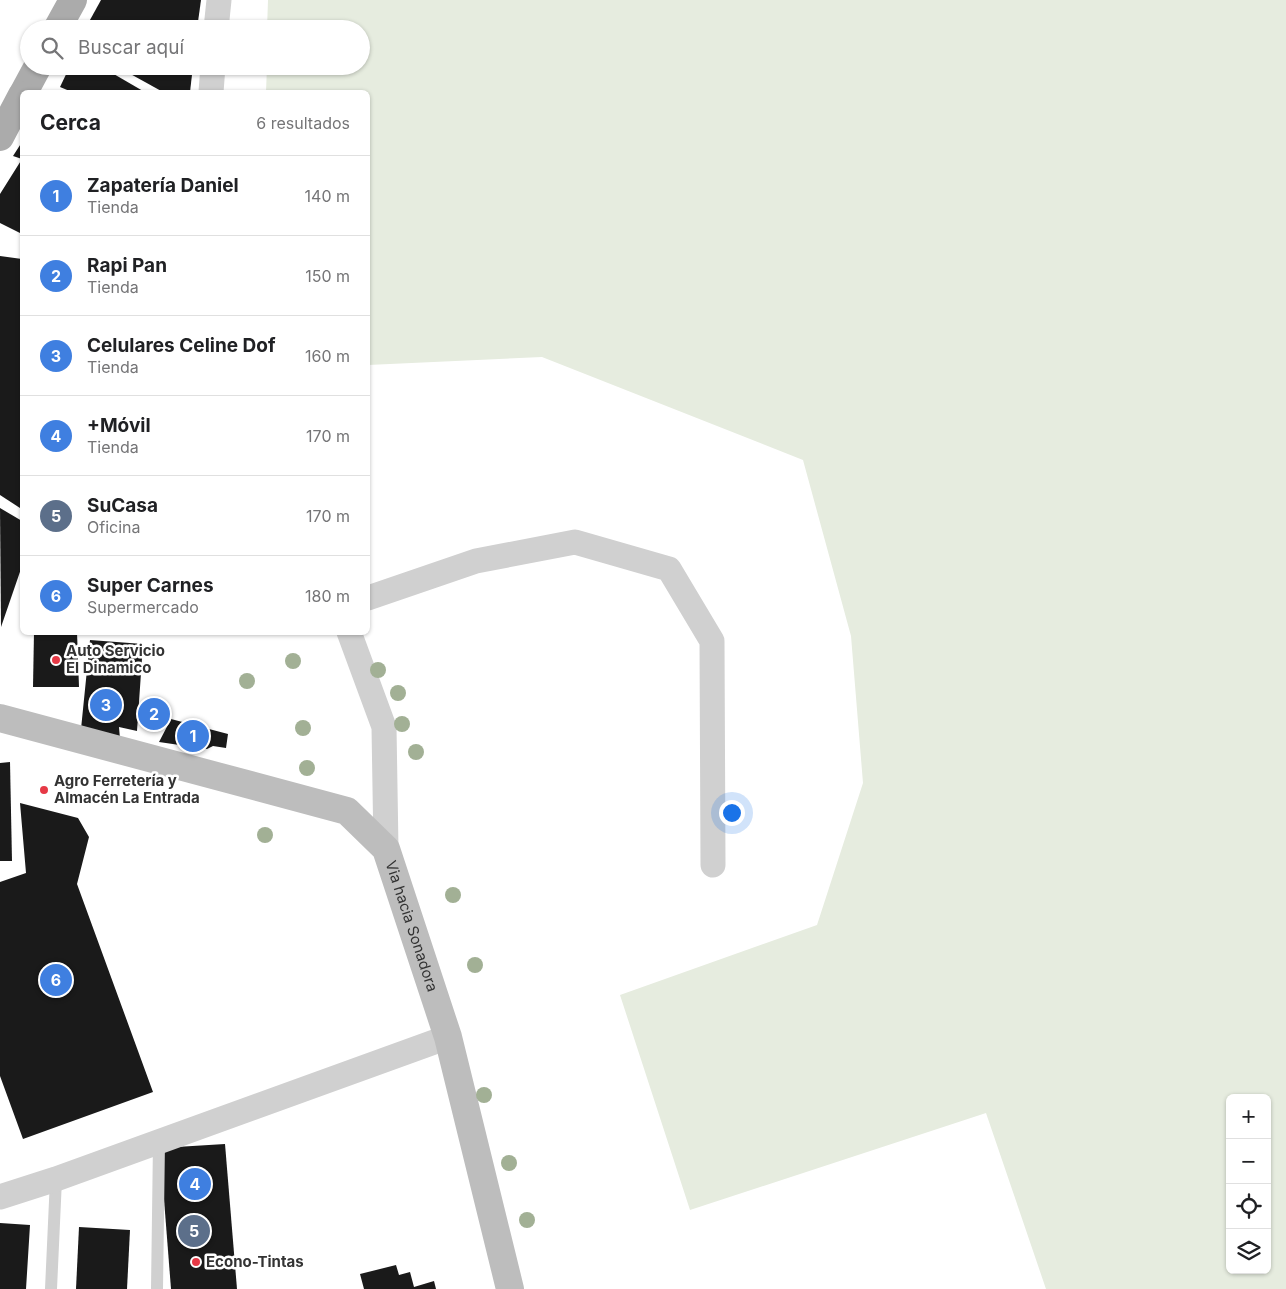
<!DOCTYPE html>
<html lang="es">
<head>
<meta charset="utf-8">
<style>
	body { margin:0; font-family:Inter,sans-serif; background:#f6f6f6; color:#202124 }
	.controls { position:absolute; right:15px; bottom:15px; display:grid; overflow:hidden; border-radius:8px; box-shadow:0 1px 4px #0004 }
	.controls button { width:45px; height:45px; display:grid; place-items:center; padding:0; border:0; border-bottom:1px solid #e0e0e0; background:#fff; color:#202124; font:25px sans-serif }
	.you { position:absolute; left:731px; top:812px; width:18px; height:18px; margin:-12px; border:4px solid #fff; border-radius:50%; background:#1a73e8; box-shadow:0 0 0 8px #1a73e833 }
	.badge { display:grid; place-items:center; width:32px; height:32px; border-radius:50%; background:#e63946; color:#fff; font-size:16px; font-weight:700 }
	.pin { position:absolute; translate:-50% -50%; border:2px solid #fff; box-shadow:0 1px 5px #0006 }
	.list { margin:0; padding:0; list-style:none }
	h2 { display:flex; justify-content:space-between; align-items:center; height:65px; margin:0; padding:0 20px; font-size:21px }
	h2 small { font-size:16px; font-weight:400; color:#757577 }
	.list li { display:grid; grid-template-columns:32px 1fr auto; gap:15px; align-items:center; box-sizing:border-box; height:80px; padding:0 20px; border-top:1px solid #e0e0e0 }
	.list b { display:block; font-size:19px; white-space:nowrap }
	.list p { margin:0; font-size:16px; white-space:nowrap; color:#757577 }
	.list em { font-size:16px; font-style:normal; color:#757577 }
	.icon { flex:none; width:28px; height:28px; fill:none; stroke:currentColor; stroke-width:2; stroke-linecap:round; stroke-linejoin:round }
	.map { position:relative; flex:none; width:1286px; height:1289px; overflow:hidden }
	.search { position:absolute; background:#fff; box-shadow:0 1px 4px #0004; left:20px; top:20px; width:350px; height:55px; display:flex; align-items:center; gap:12px; box-sizing:border-box; padding:0 18px; border-radius:28px; color:#757577; font-size:19px }
	.panel { position:absolute; background:#fff; box-shadow:0 1px 4px #0004; left:20px; top:90px; width:350px; height:545px; border-radius:8px }
	.map>svg:first-child { display:block }
</style>
</head>
<body>
<div class="map">
<svg width="1286" height="1289" viewBox="0 0 1286 1289">
	<rect width="100%" height="100%" fill="#fff"/>
	<!-- green -->
	<path fill="#e6ecdf" fill-rule="evenodd" d="M 268,0 L 1286,0 L 1286,1289 L 1046,1289 L 986,1113 L 690,1210 L 620,995 L 817,925 L 863,783 L 851,636 L 803,460 L 542,357 L 368,365 L 368,92 L 266,92 L 267,66 L 361,66 L 361,29 L 267,29 ZM 1230,1098 L 1267,1098 L 1267,1270 L 1230,1270 Z"/>
	<!-- building -->
	<g fill="#1a1a1a">
		<polygon points="101,0 201,0 197,29 85,29"/>
		<polygon points="70,66 100,66 143,91 142,92 72,92 60,87"/>
		<polygon points="116,66 193,66 190,92 163,92"/>
		<polygon points="22,142 22,234 0,223 0,194 22,159 13,156"/>
		<polygon points="0,256 22,259 22,502 20,508 0,495"/>
		<polygon points="0,508 22,521 22,566 1,627"/>
		<polygon points="34,632 77,632 79,687 33,687"/>
		<polygon points="90,640 143,644 137,731 119,727 120,739 81,729"/>
		<polygon points="171,719 228,734 226,748 213,746 207,749 159,742"/>
		<polygon points="10,762 12,861 0,861 0,763"/>
		<polygon points="20,803 78,818 89,837 77,884 153,1092 23,1139 0,1076 0,882 26,873"/>
		<polygon points="225,1144 237,1289 171,1289 160,1148"/>
		<polygon points="0,1223 30,1225 26,1289 0,1289"/>
		<polygon points="79,1227 130,1230 127,1289 76,1289"/>
		<polygon points="396,1265 399,1275 410,1272 414,1287 434,1281 436,1289 364,1289 360,1274"/>
	</g>
	<g fill="none" stroke-linecap="round" stroke-linejoin="round">
		<!-- lane -->
		<g stroke="#d0d0d0" stroke-width="12">
			<polyline points="51,1289 56,1179"/>
			<polyline points="157,1289 159,1142"/>
		</g>
		<!-- street -->
		<g stroke="#d0d0d0" stroke-width="25">
			<polyline points="216,29 219,0"/>
			<polyline points="211,92 213,66"/>
			<polyline points="368,598 476,561 575,542 669,569 712,641 713,865"/>
			<polyline points="349,632 384,727 386,849"/>
			<polyline points="0,1197 56,1179 448,1037"/>
		</g>
		<!-- secondary -->
		<path stroke="#bdbdbd" stroke-width="28" id="s1" d="M 0,718 L 347,811 L 386,849 L 448,1037 L 510,1289"/>
		<!-- primary -->
		<g stroke="#ababab" stroke-width="28">
			<polyline points="57,29 73,0"/>
			<polyline points="24,92 38,66"/>
			<polyline points="0,137 22,95"/>
		</g>
	</g>
	<!-- trees -->
	<g fill="#a2b095">
		<circle cx="293" cy="661" r="8"/>
		<circle cx="378" cy="670" r="8"/>
		<circle cx="247" cy="681" r="8"/>
		<circle cx="398" cy="693" r="8"/>
		<circle cx="402" cy="724" r="8"/>
		<circle cx="303" cy="728" r="8"/>
		<circle cx="416" cy="752" r="8"/>
		<circle cx="307" cy="768" r="8"/>
		<circle cx="265" cy="835" r="8"/>
		<circle cx="453" cy="895" r="8"/>
		<circle cx="475" cy="965" r="8"/>
		<circle cx="484" cy="1095" r="8"/>
		<circle cx="509" cy="1163" r="8"/>
		<circle cx="527" cy="1220" r="8"/>
	</g>
	<!-- markers -->
	<g fill="#e63946" stroke="#fff" stroke-width="2">
		<circle cx="56" cy="660" r="5"/>
		<circle cx="44" cy="790" r="5"/>
		<circle cx="196" cy="1262" r="5"/>
	</g>
	<g text-anchor="middle" stroke-width="5" stroke-linejoin="round" paint-order="stroke">
		<!-- poi labels -->
		<g font-size="15" font-weight="bold" fill="#333" stroke="#fff" text-anchor="start">
			<text x="66" y="656">Auto Servicio<tspan x="66" dy="17">El Dinamico</tspan></text>
			<text x="54" y="786">Agro Ferretería y<tspan x="54" dy="17">Almacén La Entrada</tspan></text>
			<text x="206" y="1267">Econo-Tintas</text>
		</g>
		<!-- street labels -->
		<g font-size="15" fill="#333" stroke="#fff">
			<text dy="5" stroke="none"><textPath href="#s1" startOffset="495">Via hacia Sonadora</textPath></text>
		</g>
	</g>
</svg>
<div class="controls">
<button>+</button>
<button>−</button>
<button><svg class="icon" aria-label="locate" viewBox="0 0 24 24"><circle cx="12" cy="12" r="6"/><path d="M12 2v4M12 18v4M2 12h4M18 12h4"/></svg></button>
<button><svg class="icon" aria-label="layers" viewBox="0 0 24 24"><path d="M12 4l9 5-9 5-9-5zM3 14l9 5 9-5"/></svg></button>
</div>
<div class="you"></div>
<div class="pin badge" style="left:193px;top:736px;background:#3f7fe0">1</div>
<div class="pin badge" style="left:154px;top:714px;background:#3f7fe0">2</div>
<div class="pin badge" style="left:106px;top:705px;background:#3f7fe0">3</div>
<div class="pin badge" style="left:195px;top:1184px;background:#3f7fe0">4</div>
<div class="pin badge" style="left:194px;top:1231px;background:#5c6f8a">5</div>
<div class="pin badge" style="left:56px;top:980px;background:#3f7fe0">6</div>
<div class="search"><svg class="icon" aria-label="search" viewBox="0 0 24 24"><circle cx="10" cy="10" r="6"/><path d="M15 15l6 6"/></svg>Buscar aquí</div>
<section class="panel">
<h2>Cerca<small>6 resultados</small></h2>
<ul class="list">
<li><span class="badge" style="background:#3f7fe0">1</span><div><b>Zapatería Daniel</b><p>Tienda</p></div><em>140 m</em></li>
<li><span class="badge" style="background:#3f7fe0">2</span><div><b>Rapi Pan</b><p>Tienda</p></div><em>150 m</em></li>
<li><span class="badge" style="background:#3f7fe0">3</span><div><b>Celulares Celine Dof</b><p>Tienda</p></div><em>160 m</em></li>
<li><span class="badge" style="background:#3f7fe0">4</span><div><b>+Móvil</b><p>Tienda</p></div><em>170 m</em></li>
<li><span class="badge" style="background:#5c6f8a">5</span><div><b>SuCasa</b><p>Oficina</p></div><em>170 m</em></li>
<li><span class="badge" style="background:#3f7fe0">6</span><div><b>Super Carnes</b><p>Supermercado</p></div><em>180 m</em></li>
</ul>
</section>
</div>
</body>
</html>
